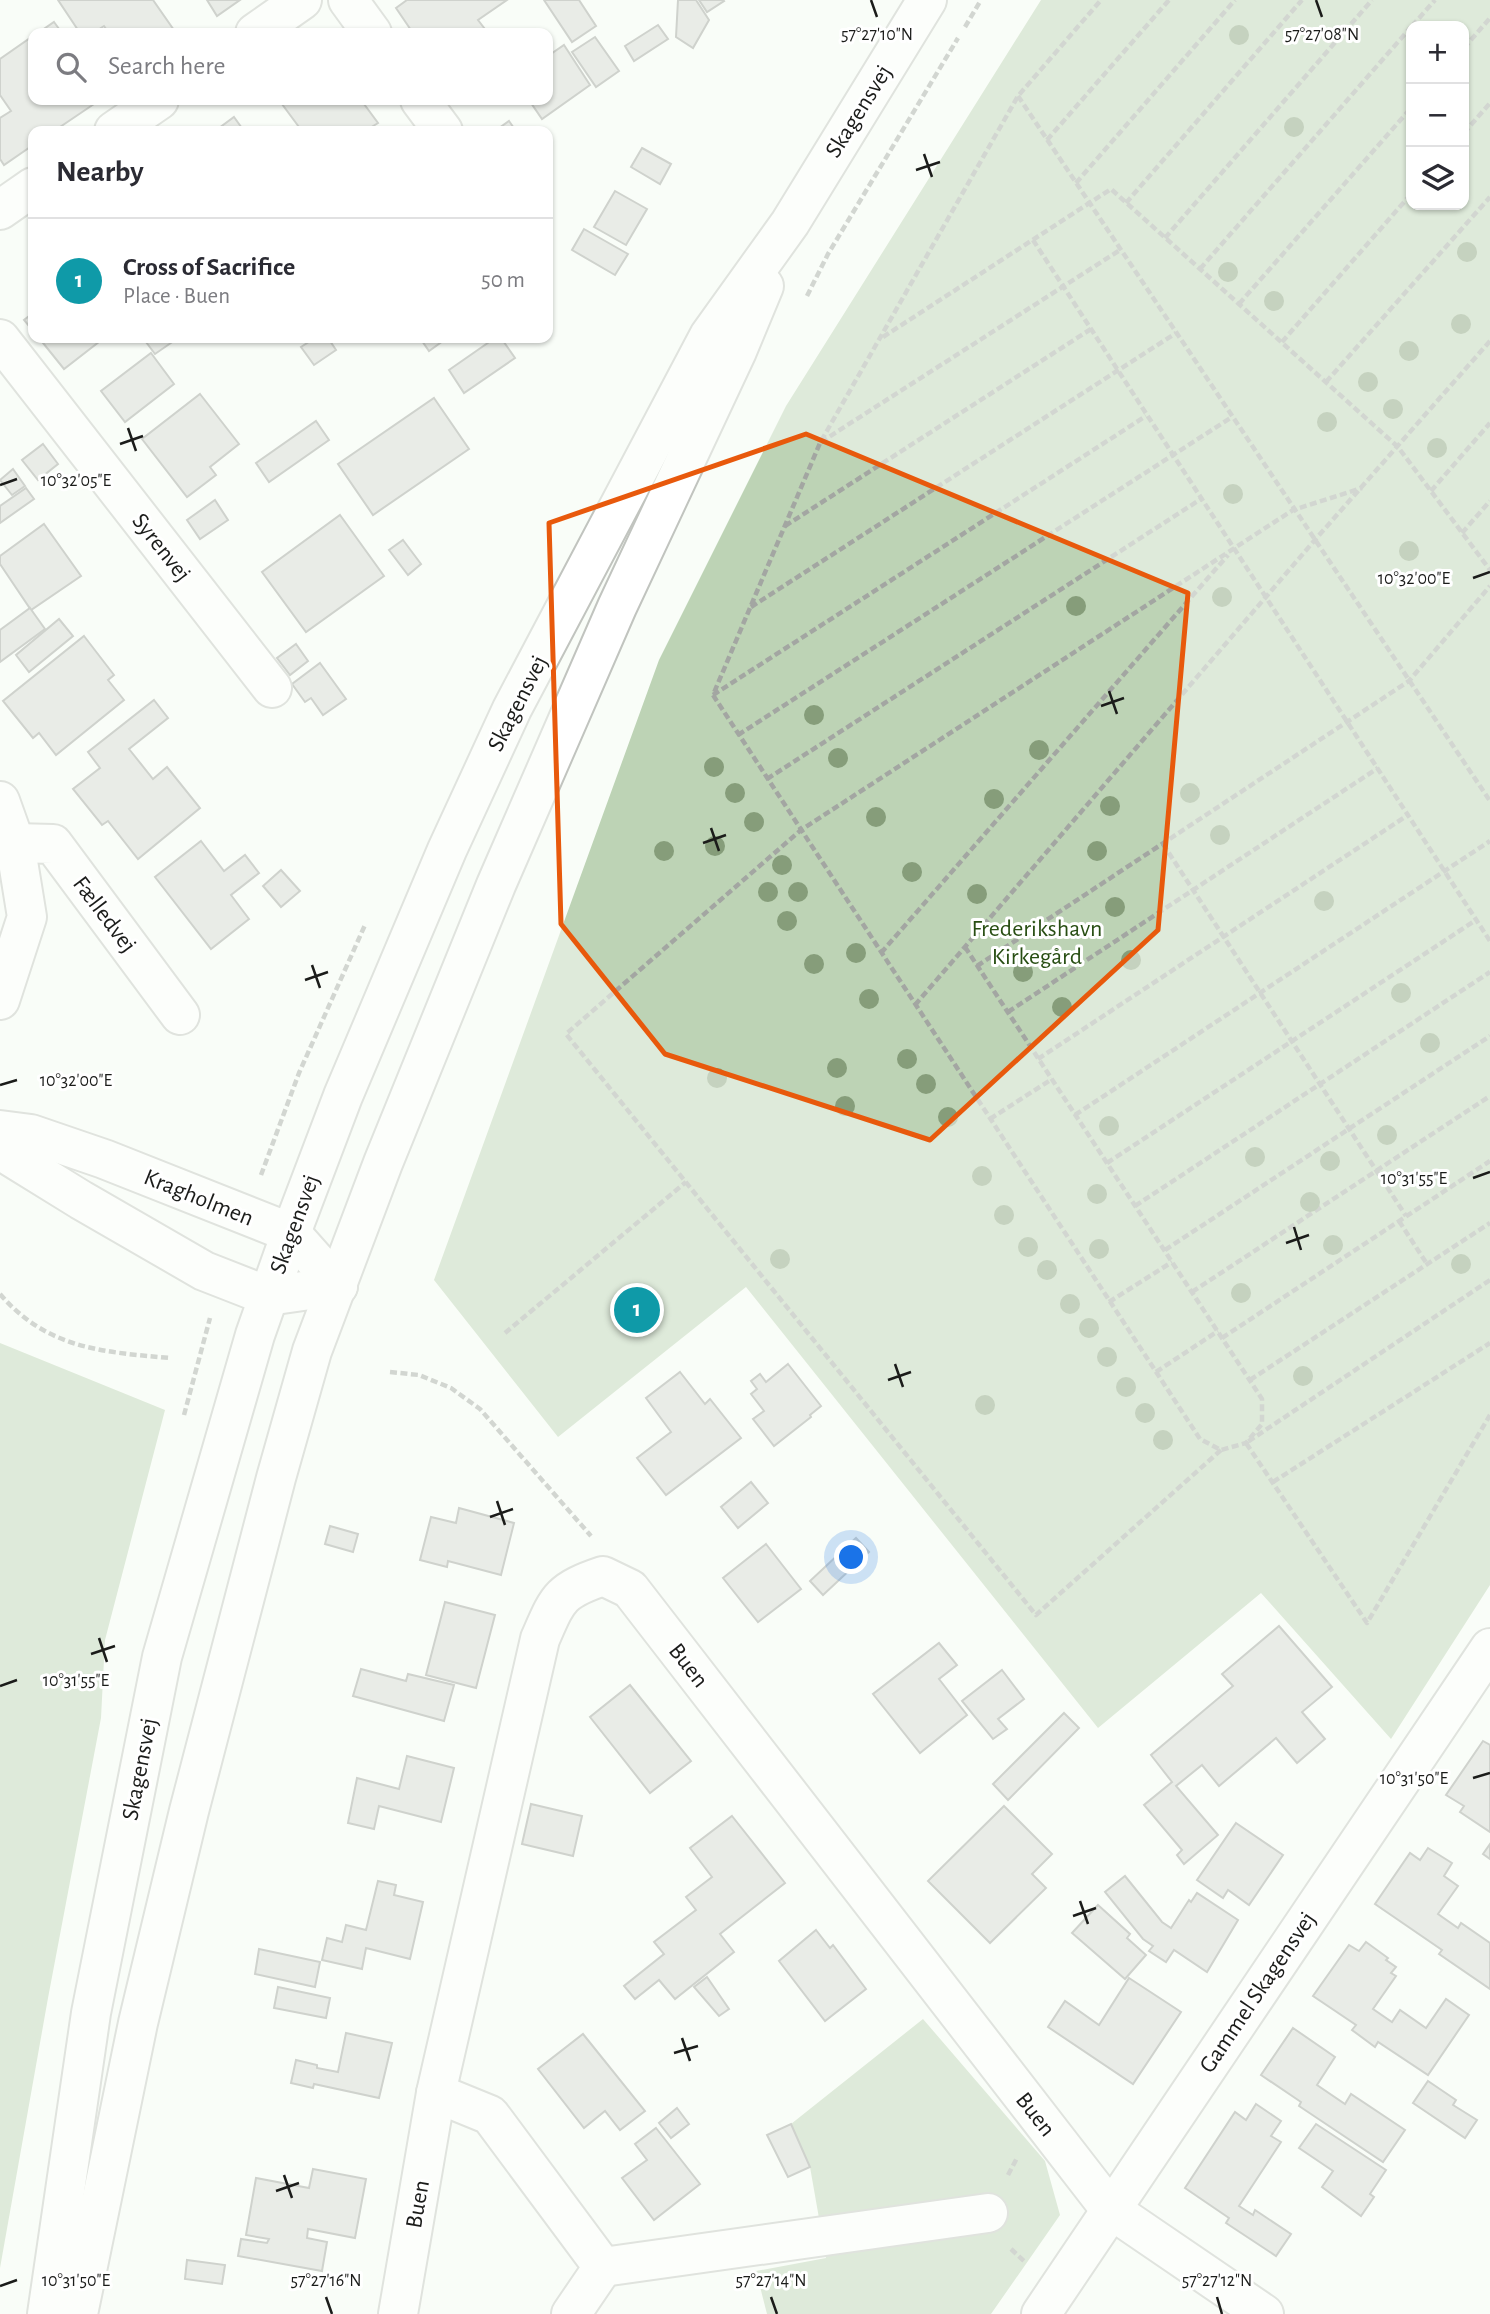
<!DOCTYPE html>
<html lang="en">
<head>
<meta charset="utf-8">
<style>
	body { margin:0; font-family:"Alegreya Sans",sans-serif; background:#f7f7f7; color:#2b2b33 }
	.controls { position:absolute; right:21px; top:21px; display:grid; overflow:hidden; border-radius:14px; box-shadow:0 2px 5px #0004 }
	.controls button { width:63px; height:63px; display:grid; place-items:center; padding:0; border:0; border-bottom:2px solid #e1e1e2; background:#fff; color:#2b2b33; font:35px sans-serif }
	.you { position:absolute; left:852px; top:1558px; width:24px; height:24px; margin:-18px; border:5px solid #fff; border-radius:50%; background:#1a73e8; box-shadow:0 0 0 10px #1a73e833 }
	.badge { display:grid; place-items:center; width:46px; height:46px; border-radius:50%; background:#2563eb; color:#fff; font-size:23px; font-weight:700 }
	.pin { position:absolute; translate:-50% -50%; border:4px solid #fff; box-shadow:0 2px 7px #0006 }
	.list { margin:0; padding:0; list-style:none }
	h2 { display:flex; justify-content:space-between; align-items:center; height:91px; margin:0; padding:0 28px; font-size:30px }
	h2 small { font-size:23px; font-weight:400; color:#7c7c81 }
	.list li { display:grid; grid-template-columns:46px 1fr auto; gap:21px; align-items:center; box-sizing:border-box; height:126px; padding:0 28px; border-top:2px solid #e1e1e2 }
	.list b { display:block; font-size:26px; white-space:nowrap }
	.list p { margin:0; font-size:23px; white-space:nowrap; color:#7c7c81 }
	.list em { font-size:23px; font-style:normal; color:#7c7c81 }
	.icon { flex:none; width:38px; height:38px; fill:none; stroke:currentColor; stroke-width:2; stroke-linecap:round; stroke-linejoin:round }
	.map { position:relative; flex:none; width:1490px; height:2314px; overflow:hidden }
	.search { position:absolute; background:#fff; box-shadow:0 2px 5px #0004; left:28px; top:28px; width:525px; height:77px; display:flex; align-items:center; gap:18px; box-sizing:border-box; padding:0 24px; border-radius:14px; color:#7c7c81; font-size:26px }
	.panel { position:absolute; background:#fff; box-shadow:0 2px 5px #0004; left:28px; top:126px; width:525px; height:217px; border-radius:14px }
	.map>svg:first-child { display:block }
</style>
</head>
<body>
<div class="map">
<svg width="1490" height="2314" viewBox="0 0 1490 2314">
	<rect width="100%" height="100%" fill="#f9fdf8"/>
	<!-- green -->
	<g fill="#bdd3b5" fill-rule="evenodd">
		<path d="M 1041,0 L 1490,0 L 1490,1585 L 1391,1739 L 1261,1593 L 1098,1728 L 746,1287 L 558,1437 L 434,1280 L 659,660 L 786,406 ZM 1411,26 L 1464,26 L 1464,205 L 1411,205 Z"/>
		<polygon points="0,1343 165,1410 105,1640 101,1718 48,1998 0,2268"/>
		<polygon points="923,2019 1045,2161 1060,2215 991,2314 767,2314 756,2271 826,2258 810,2167 791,2124"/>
	</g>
	<!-- building -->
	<g fill="#d5d8d3" stroke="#9b9e99" stroke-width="2">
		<polygon points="58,0 153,0 176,33 109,33 104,26 93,33 80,33"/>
		<polygon points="207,0 240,0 217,16"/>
		<polygon points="407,0 507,0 478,20 488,33 413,33 396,8"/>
		<polygon points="544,0 579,0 596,26 572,42"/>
		<polygon points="678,0 696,0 709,20 693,48 676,37"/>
		<polygon points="699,0 723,0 724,1 707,12"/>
		<polygon points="54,22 62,33 38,33"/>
		<polygon points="658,25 668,39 634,61 625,46"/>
		<polygon points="33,36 33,100 96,100 97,102 54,131 33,131 33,145 4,165 0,159 0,118 11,111 0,95 0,59"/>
		<polygon points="595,37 619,71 596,87 572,52"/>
		<polygon points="564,45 590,85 542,119 529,100 548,100 548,56"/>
		<polygon points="279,100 361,100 378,123 365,131 302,131"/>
		<polygon points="234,117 244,131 215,131"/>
		<polygon points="509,121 516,131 495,131"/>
		<polygon points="642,148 671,164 660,184 631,167"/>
		<polygon points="615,191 647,209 626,245 594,227"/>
		<polygon points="584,229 628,254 615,275 572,250"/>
		<polygon points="33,313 33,331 24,320"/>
		<polygon points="39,338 104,338 64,369"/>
		<polygon points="143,338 178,338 155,354"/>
		<polygon points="315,338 328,338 336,350 314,365 301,347"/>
		<polygon points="420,338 447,338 429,351"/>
		<polygon points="495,338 501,338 515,358 464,393 449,370"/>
		<polygon points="151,353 174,384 125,422 101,391"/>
		<polygon points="200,394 239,444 210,467 216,475 187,497 142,439"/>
		<polygon points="434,398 469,449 373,515 338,464"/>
		<polygon points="316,421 329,440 269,482 256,463"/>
		<polygon points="43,444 58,464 38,480 22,460"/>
		<polygon points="13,469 25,486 12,495 0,480"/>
		<polygon points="26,488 34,499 0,523 0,506"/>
		<polygon points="215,500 228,520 200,539 187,520"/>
		<polygon points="340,515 384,576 306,632 262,572"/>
		<polygon points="44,524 81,576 31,610 0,564 0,556"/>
		<polygon points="403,540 421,564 408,575 389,550"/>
		<polygon points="30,608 45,629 0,662 0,630"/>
		<polygon points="59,619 73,636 29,672 16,655"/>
		<polygon points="84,636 114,675 108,680 124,700 56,755 39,733 33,738 3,701"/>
		<polygon points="296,644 308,661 290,675 277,658"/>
		<polygon points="320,663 346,699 323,715 311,698 305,702 292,684"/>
		<polygon points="154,700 168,718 129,749 153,779 167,767 200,808 138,859 108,821 102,825 73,789 100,768 88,752"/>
		<polygon points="201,841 224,871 245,855 259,873 231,895 249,919 211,949 155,877"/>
		<polygon points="281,870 300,891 281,907 263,886"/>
		<polygon points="788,1364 821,1406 810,1415 811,1417 774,1446 753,1419 764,1411 751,1394 757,1389 751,1381 760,1374 766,1382"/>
		<polygon points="680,1372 705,1404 710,1399 741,1438 666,1495 637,1458 671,1432 646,1398"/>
		<polygon points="751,1482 768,1503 738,1528 721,1507"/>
		<polygon points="459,1508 514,1523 501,1575 448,1561 447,1567 420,1560 431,1517 456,1523"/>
		<polygon points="330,1526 358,1534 353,1552 325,1544"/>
		<polygon points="856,1538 869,1552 823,1595 810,1581"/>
		<polygon points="766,1544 801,1589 758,1622 723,1578"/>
		<polygon points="445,1602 495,1615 476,1688 426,1675"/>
		<polygon points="1279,1626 1332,1687 1302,1712 1325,1739 1297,1763 1276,1738 1219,1786 1202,1765 1176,1786 1218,1835 1184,1864 1177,1855 1182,1850 1144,1805 1172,1782 1151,1755 1233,1686 1222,1674"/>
		<polygon points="939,1643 957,1665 939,1679 967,1715 920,1753 873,1694"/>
		<polygon points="361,1669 406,1681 408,1674 454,1685 444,1721 353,1696"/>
		<polygon points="1002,1670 1024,1699 998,1719 1007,1729 993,1739 962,1701"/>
		<polygon points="630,1685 691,1761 650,1793 590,1717"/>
		<polygon points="1064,1713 1079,1728 1008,1800 993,1784"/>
		<polygon points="1483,1741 1490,1745 1490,1832 1460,1812 1464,1806 1446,1795"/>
		<polygon points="407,1756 454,1768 441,1822 379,1806 374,1829 348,1823 357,1778 399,1789"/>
		<polygon points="531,1804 582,1816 573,1856 522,1844"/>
		<polygon points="1004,1806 1052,1854 1032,1874 1046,1888 990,1943 928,1881"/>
		<polygon points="732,1816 785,1883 720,1934 734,1952 675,1999 659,1980 635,1999 624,1986 664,1954 654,1942 696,1910 686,1897 712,1877 690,1848"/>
		<polygon points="1236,1823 1283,1855 1249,1905 1228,1890 1223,1898 1197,1880"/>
		<polygon points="1490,1844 1490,1859 1483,1854"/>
		<polygon points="1428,1848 1452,1863 1444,1876 1458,1886 1438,1914 1458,1928 1461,1923 1490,1943 1490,1989 1439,1954 1442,1950 1375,1904 1410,1853 1420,1860"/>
		<polygon points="1125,1876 1162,1922 1171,1928 1189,1900 1191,1902 1197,1893 1238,1920 1207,1972 1174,1950 1166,1962 1149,1951 1153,1946 1143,1939 1105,1892"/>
		<polygon points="378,1881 396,1885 394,1895 423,1902 410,1959 366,1948 362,1969 322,1960 327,1938 342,1942 346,1925 366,1930"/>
		<polygon points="1098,1905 1130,1934 1127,1938 1146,1955 1125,1979 1072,1933"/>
		<polygon points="816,1930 830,1948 833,1945 866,1989 825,2021 779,1961"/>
		<polygon points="1366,1942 1388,1958 1386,1960 1396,1967 1391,1973 1396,1976 1373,2009 1392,2022 1400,2010 1426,2028 1446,1999 1469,2015 1428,2075 1378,2042 1375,2047 1352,2030 1356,2025 1313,1996 1349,1945 1359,1951"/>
		<polygon points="259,1949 320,1962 315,1987 255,1974"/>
		<polygon points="707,1977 729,2009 719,2016 694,1987"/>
		<polygon points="1129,1978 1181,2012 1133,2084 1048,2027 1065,2001 1099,2025"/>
		<polygon points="278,1987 330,1998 326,2018 274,2008"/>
		<polygon points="1293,2028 1335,2057 1317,2085 1345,2104 1351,2094 1405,2130 1383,2162 1299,2106 1301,2102 1261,2075"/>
		<polygon points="346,2033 392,2043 379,2098 314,2084 313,2088 291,2083 296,2060 317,2065 317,2068 338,2072"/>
		<polygon points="583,2034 645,2111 620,2130 605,2111 584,2128 538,2069"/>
		<polygon points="1428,2081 1456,2100 1453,2105 1477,2120 1465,2138 1413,2103"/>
		<polygon points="1256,2104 1281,2121 1271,2136 1281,2142 1239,2206 1253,2215 1255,2210 1291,2234 1276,2256 1226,2223 1229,2218 1185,2188 1235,2112 1246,2120"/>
		<polygon points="677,2108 689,2124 671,2138 659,2123"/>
		<polygon points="791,2124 810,2167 788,2177 767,2135"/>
		<polygon points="1316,2124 1386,2170 1370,2194 1374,2197 1361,2216 1322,2187 1333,2171 1299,2148"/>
		<polygon points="656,2128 700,2184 654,2220 622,2178 647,2160 635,2144"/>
		<polygon points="313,2169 366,2179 355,2238 308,2229 307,2238 327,2242 322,2271 238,2256 241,2239 267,2243 269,2239 246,2235 256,2178 309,2188"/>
		<polygon points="187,2260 225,2265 222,2284 185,2279"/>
	</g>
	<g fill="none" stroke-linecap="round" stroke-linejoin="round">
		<!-- minor casing -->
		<g stroke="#c1c4bf" stroke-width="42">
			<g id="minor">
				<polyline points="348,0 372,33"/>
				<polyline points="255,33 302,0"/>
				<polyline points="420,100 443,131"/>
				<polyline points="114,131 159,100"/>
				<polyline points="0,210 33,187"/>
				<polyline points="0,339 272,688"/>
				<polyline points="0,801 15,843 27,917 0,1000"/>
				<polyline points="15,843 53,844 180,1015"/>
				<polyline points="0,1130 31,1134 104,1159 291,1233 338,1286"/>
				<polyline points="0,1150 81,1200 204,1271 268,1296 338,1286"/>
				<polyline points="436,2093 490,2115 603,2267 571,2314"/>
				<polyline points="603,2267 988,2213"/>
				<path d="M 398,2314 L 436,2093 L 540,1639 C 558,1598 559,1591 603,1576 L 630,1589 L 1110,2209 L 1264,2314"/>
				<polyline points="1041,2314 1490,1648"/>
			</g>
		</g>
		<!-- major casing -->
		<g stroke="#c1c4bf" stroke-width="42">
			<g id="major">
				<polyline points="47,2314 91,2013 162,1657 255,1335 291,1233 343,1096 447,850 512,709 709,336 790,223 927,0"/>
				<polyline points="78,2314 138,2023 189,1811 276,1478 312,1351 383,1163 496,885 617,607 737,351 764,286"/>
			</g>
		</g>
		<!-- path -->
		<g stroke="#a3a6a2" stroke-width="4.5" stroke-dasharray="7 3.5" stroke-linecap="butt">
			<polyline points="1412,26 1435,0"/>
			<polyline points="965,27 981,0"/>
			<polyline points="1464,48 1490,18"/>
			<polyline points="1018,96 1490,801"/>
			<polyline points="1464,133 1490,103"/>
			<polyline points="1047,140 1169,0"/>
			<polyline points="1076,183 1235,0"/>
			<polyline points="1126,203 1302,0"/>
			<polyline points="1165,238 1372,0"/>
			<polyline points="1033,240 1490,941"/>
			<polyline points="1200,269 1411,27"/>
			<polyline points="807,296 828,254 958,38"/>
			<polyline points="1239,304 1411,108"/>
			<polyline points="883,337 1111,189 1398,447 1490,570"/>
			<polyline points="1282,342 1411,194"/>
			<polyline points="1326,382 1490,197"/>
			<polyline points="821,442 1120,250"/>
			<polyline points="1431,491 1490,423"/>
			<polyline points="785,526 1091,329"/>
			<polyline points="1462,533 1490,501"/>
			<polyline points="751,607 1176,333"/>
			<polyline points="713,695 1146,416"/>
			<polyline points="738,735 1232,417"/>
			<polyline points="767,779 1201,499"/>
			<polyline points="1163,844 1406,1216"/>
			<polyline points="965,947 1262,1399 1262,1424 1246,1443 1221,1450 1200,1439 713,695 820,443 1018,96 1101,0"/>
			<polyline points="881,953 1228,555"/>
			<polyline points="977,966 1409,681 1490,586"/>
			<polyline points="915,1005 1314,541 1490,341"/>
			<polyline points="1008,1012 1378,768"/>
			<polyline points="1038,1059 1408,815"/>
			<polyline points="1075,1115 1490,841"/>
			<polyline points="990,1119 1052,1079"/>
			<polyline points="1107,1163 1476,920"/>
			<polyline points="261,1175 299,1073 365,925"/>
			<polyline points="1135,1206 1490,972"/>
			<polyline points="1399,1221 1427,1264"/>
			<polyline points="1165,1250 1490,1036"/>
			<polyline points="1490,1280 1246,1443 1367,1623 1490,1415"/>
			<polyline points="1192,1292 1490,1096"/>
			<path d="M 0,1294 C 47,1349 103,1352 170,1358"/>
			<polyline points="1109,1302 1172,1262"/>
			<polyline points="505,1333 686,1182"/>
			<polyline points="1222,1338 1490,1161"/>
			<polyline points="390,1372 419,1375 451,1388 480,1409 591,1536"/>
			<polyline points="1156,1372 1218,1331"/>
			<polyline points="1250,1380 1490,1223"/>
			<polyline points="184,1415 210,1318"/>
			<polyline points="1221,1450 1036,1615 566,1034 801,830 1293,510 1362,488"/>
			<polyline points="1273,1482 1490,1343"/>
			<polyline points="1008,2175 1017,2158"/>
			<polyline points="1011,2249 1025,2262"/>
		</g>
		<!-- minor -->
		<use href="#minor" stroke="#fff" stroke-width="38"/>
		<!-- major -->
		<use href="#major" stroke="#fff" stroke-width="38"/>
	</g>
	<!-- trees -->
	<g fill="#869d7a">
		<circle cx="1239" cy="35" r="10"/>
		<circle cx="1294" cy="127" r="10"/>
		<circle cx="1467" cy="252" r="10"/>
		<circle cx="1228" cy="272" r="10"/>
		<circle cx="1274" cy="301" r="10"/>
		<circle cx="1461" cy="324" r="10"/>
		<circle cx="1409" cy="351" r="10"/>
		<circle cx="1368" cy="382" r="10"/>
		<circle cx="1393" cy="409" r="10"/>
		<circle cx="1327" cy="422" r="10"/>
		<circle cx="1437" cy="448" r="10"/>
		<circle cx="1233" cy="494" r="10"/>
		<circle cx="1409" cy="551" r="10"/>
		<circle cx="1222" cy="597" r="10"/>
		<circle cx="1076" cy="606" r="10"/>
		<circle cx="814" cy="715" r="10"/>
		<circle cx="1039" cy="750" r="10"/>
		<circle cx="838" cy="758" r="10"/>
		<circle cx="714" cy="767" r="10"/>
		<circle cx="735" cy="793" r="10"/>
		<circle cx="1190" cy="793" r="10"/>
		<circle cx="994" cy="799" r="10"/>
		<circle cx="1110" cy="806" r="10"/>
		<circle cx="876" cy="817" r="10"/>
		<circle cx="754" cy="822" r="10"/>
		<circle cx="1220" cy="835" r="10"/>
		<circle cx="715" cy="846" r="10"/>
		<circle cx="664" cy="851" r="10"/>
		<circle cx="1097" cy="851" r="10"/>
		<circle cx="782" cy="865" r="10"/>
		<circle cx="912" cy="872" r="10"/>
		<circle cx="768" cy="892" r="10"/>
		<circle cx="798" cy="892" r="10"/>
		<circle cx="977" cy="894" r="10"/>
		<circle cx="1324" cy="901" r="10"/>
		<circle cx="1115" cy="907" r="10"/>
		<circle cx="787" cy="921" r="10"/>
		<circle cx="856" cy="953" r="10"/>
		<circle cx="1131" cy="960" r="10"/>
		<circle cx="814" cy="964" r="10"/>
		<circle cx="1023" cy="972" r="10"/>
		<circle cx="1401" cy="993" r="10"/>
		<circle cx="869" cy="999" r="10"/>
		<circle cx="1062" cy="1007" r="10"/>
		<circle cx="1430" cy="1043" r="10"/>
		<circle cx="907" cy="1059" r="10"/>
		<circle cx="837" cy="1068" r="10"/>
		<circle cx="717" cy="1078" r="10"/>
		<circle cx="926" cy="1084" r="10"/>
		<circle cx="845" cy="1106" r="10"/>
		<circle cx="948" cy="1117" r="10"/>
		<circle cx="1109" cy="1126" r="10"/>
		<circle cx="1387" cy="1135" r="10"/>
		<circle cx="1255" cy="1157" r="10"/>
		<circle cx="1330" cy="1161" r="10"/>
		<circle cx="982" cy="1176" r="10"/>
		<circle cx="1097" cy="1194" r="10"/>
		<circle cx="1310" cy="1202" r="10"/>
		<circle cx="1004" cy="1215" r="10"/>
		<circle cx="1333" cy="1245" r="10"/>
		<circle cx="1028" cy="1247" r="10"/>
		<circle cx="1099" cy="1249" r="10"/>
		<circle cx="780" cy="1259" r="10"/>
		<circle cx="1461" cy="1264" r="10"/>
		<circle cx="1047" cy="1270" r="10"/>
		<circle cx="1241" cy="1293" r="10"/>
		<circle cx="1070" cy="1304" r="10"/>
		<circle cx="1089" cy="1328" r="10"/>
		<circle cx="1107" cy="1357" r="10"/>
		<circle cx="1303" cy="1376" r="10"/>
		<circle cx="1126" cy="1387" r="10"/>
		<circle cx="985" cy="1405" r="10"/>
		<circle cx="1145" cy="1413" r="10"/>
		<circle cx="1163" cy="1440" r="10"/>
	</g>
	<!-- marked area -->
	<path d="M0 0H1490V2314H0ZM 806,434 L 1188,593 L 1158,930 L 930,1140 L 665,1054 L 561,924 L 549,523 Z" fill="#f9fdf8" fill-opacity=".55" fill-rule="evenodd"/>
	<path fill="none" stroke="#e8590c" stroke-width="5" stroke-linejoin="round" d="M 806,434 L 1188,593 L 1158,930 L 930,1140 L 665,1054 L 561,924 L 549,523 Z"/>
	<!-- ticks -->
	<path fill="none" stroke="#1b1c1a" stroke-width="2.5" d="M 871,0 L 877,17M 1316,0 L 1322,17M 924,154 L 932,177M 916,170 L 940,162M 128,428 L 136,451M 120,444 L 143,436M 0,485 L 17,479M 1473,578 L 1490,572M 1109,691 L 1117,714M 1101,706 L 1124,698M 711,828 L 719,851M 703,843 L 726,835M 312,965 L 320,988M 305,980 L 328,972M 0,1085 L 17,1080M 1473,1178 L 1490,1172M 1294,1227 L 1301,1250M 1286,1243 L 1309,1235M 895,1364 L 903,1387M 888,1380 L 911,1372M 497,1501 L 505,1525M 490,1517 L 513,1509M 99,1638 L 107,1662M 91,1654 L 115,1646M 0,1686 L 17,1680M 1473,1778 L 1490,1773M 1080,1901 L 1088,1924M 1073,1916 L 1096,1908M 682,2038 L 690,2061M 674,2053 L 698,2046M 284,2175 L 292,2198M 276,2191 L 299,2183M 0,2286 L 17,2280M 326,2297 L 332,2314M 771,2297 L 777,2314M 1217,2297 L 1222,2314"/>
	<g text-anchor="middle" stroke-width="6" stroke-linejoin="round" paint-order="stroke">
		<!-- street labels -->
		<g font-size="24" fill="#1b1c1a" stroke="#fff">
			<text transform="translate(858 111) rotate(-58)" y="8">Skagensvej</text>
			<text transform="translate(162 547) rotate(52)" y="8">Syrenvej</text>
			<text transform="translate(517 703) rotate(-63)" y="8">Skagensvej</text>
			<text transform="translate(105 914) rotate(53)" y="8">Fælledvej</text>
			<text transform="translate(199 1197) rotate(22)" y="8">Kragholmen</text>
			<text transform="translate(294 1224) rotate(-70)" y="8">Skagensvej</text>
			<text transform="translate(689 1665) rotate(52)" y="8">Buen</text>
			<text transform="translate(139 1769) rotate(-79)" y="8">Skagensvej</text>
			<text transform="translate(1257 1992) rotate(-56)" y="8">Gammel Skagensvej</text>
			<text transform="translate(1036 2114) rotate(52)" y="8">Buen</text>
			<text transform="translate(417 2204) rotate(-80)" y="8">Buen</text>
		</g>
		<!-- park labels -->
		<g font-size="24" fill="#284e13" stroke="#fff">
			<text x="1037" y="936">Frederikshavn<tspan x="1037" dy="28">Kirkegård</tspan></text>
		</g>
	</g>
	<g font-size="18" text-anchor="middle" fill="#1b1c1a" stroke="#fff" stroke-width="6" stroke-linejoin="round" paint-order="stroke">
		<text x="877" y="40">57°27'10"N</text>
		<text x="1322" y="40">57°27'08"N</text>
		<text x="76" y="486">10°32'05"E</text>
		<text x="1414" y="584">10°32'00"E</text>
		<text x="76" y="1086">10°32'00"E</text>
		<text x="1414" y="1184">10°31'55"E</text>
		<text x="76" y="1686">10°31'55"E</text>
		<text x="1414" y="1784">10°31'50"E</text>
		<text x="326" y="2286">57°27'16"N</text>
		<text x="771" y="2286">57°27'14"N</text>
		<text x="1217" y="2286">57°27'12"N</text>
		<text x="76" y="2286">10°31'50"E</text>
	</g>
</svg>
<div class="controls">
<button>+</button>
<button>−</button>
<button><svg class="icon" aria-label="layers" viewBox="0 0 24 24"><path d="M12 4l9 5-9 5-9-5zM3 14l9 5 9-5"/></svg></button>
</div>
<div class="you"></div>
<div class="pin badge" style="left:637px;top:1310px;background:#0f9aa8">1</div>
<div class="search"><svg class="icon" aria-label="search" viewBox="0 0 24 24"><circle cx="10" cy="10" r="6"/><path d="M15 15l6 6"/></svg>Search here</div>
<section class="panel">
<h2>Nearby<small></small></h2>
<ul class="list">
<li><span class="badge" style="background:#0f9aa8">1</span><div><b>Cross of Sacrifice</b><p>Place · Buen</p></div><em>50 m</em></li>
</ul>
</section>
</div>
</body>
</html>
